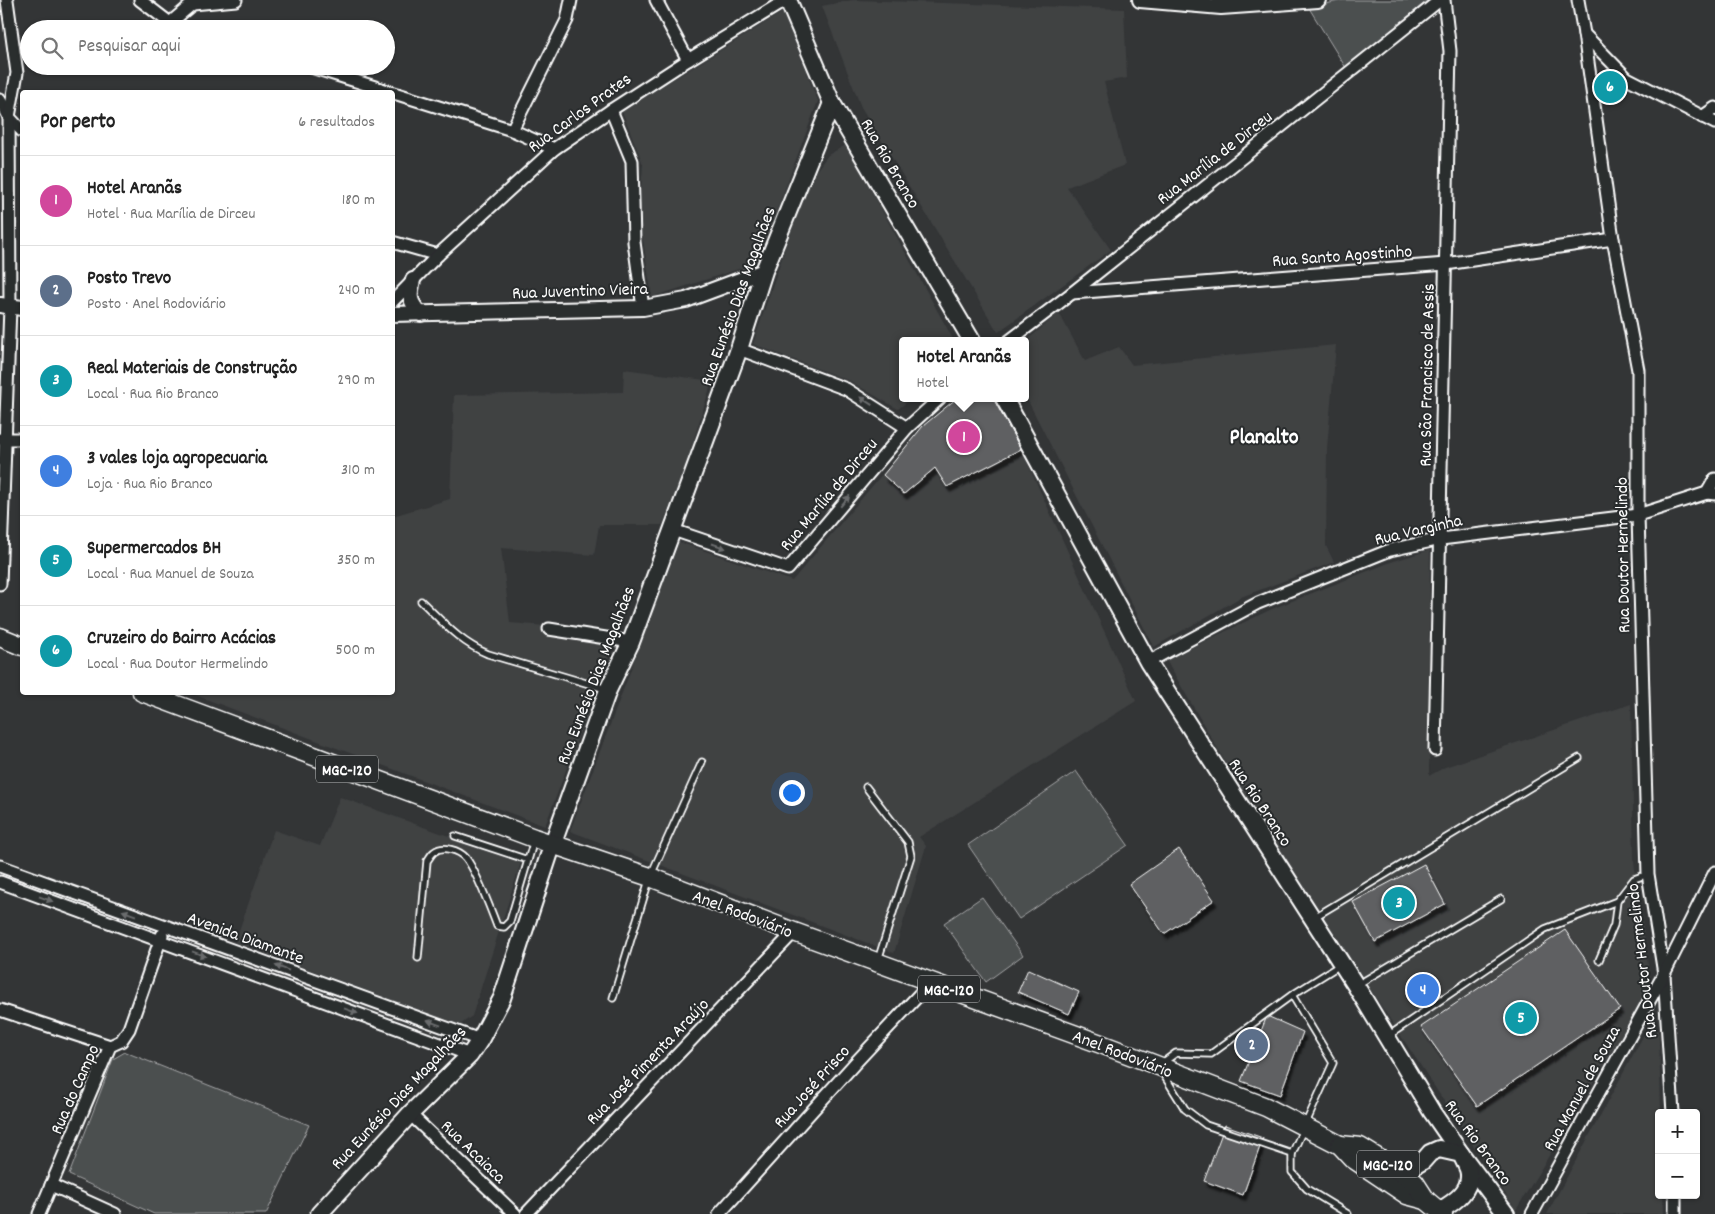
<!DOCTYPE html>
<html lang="pt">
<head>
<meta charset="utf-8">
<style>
	body { margin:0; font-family:Dekko,sans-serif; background:#f6f6f6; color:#222 }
	.controls { position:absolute; right:15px; bottom:15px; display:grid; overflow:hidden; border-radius:5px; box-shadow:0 1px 4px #0004 }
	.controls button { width:45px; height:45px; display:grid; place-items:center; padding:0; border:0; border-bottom:1px solid #e0e0e0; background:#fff; color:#222; font:25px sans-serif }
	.you { position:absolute; left:791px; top:792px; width:18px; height:18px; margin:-12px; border:4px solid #fff; border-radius:50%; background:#1a73e8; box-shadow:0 0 0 8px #1a73e833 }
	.badge { display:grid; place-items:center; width:32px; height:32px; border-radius:50%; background:#1a73e8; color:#fff; font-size:16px; font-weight:700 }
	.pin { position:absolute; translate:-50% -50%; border:2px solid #fff; box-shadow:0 1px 5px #0006 }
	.popup { position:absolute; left:899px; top:337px; width:130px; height:65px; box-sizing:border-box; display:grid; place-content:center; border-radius:5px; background:#fff; filter:drop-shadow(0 1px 4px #0005); font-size:16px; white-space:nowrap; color:#767676 }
	.popup b { font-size:19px; color:#222 }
	.popup::after { content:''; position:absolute; left:50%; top:100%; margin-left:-10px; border:10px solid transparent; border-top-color:#fff }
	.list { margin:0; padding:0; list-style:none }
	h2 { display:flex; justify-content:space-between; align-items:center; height:65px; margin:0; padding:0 20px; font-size:21px }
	h2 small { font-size:16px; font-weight:400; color:#767676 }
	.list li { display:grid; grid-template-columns:32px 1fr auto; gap:15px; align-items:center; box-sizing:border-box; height:90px; padding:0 20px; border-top:1px solid #e0e0e0 }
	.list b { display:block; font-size:19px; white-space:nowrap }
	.list p { margin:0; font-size:16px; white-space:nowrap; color:#767676 }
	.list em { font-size:16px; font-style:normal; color:#767676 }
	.icon { flex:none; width:28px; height:28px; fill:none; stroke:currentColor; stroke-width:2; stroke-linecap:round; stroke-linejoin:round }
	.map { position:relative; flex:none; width:1715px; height:1214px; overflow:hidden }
	.search { position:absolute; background:#fff; box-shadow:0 1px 4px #0004; left:20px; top:20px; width:375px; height:55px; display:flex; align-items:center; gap:12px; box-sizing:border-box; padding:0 18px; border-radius:28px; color:#767676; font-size:19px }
	.panel { position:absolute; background:#fff; box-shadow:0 1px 4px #0004; left:20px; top:90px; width:375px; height:605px; border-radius:5px }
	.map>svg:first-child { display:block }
</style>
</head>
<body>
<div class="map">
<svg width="1715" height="1214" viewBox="0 0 1715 1214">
	<defs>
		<filter id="shadow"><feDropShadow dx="3" dy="5.5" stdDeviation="1" flood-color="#0009"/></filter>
	</defs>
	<rect width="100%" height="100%" fill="#333536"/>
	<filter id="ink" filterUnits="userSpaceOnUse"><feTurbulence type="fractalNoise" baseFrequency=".02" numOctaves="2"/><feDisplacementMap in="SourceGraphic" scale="10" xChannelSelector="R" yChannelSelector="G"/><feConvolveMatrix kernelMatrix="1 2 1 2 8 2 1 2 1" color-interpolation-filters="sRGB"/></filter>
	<g filter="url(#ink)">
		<!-- built -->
		<g fill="#404243">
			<polygon points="853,0 1124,9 1127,78 1104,82 1125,165 1067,187 1111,250 998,332 861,107 822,6"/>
			<polygon points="783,12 818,101 757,263 652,297 639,215 643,164 622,111"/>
			<polygon points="846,145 954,341 903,341 903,398 912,398 898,409 850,381 753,344 807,183 828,155"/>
			<polygon points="1059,313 1085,361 1119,347 1132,365 1336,345 1327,448 1326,546 1334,562 1241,597 1154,647 1025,395 1025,342"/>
			<polygon points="624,369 712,381 682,477 662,525 599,525 594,555 501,548 510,623 618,632 545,826 190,693 392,692 393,516 450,499 454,395 623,392"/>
			<polygon points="923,426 1021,449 1136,701 919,837 926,846 894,953 570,831 679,542 792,581"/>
			<polygon points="1430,550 1429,776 1445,767 1631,704 1634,862 1651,987 1516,1210 1265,830 1166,660 1272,609 1391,562"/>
			<polygon points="340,797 521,862 472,1016 460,1025 235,942 274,830 320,846"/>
			<polygon points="1653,1018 1659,1034 1661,1113 1659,1113 1659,1195 1663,1195 1664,1214 1547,1214"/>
		</g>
		<!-- green -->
		<g fill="#4c4f50" stroke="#a6a7a8">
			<polygon points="1343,0 1428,0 1346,68 1309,8"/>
			<polygon points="1076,771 1128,845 1019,919 968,845"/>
			<polygon points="982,897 1023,955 986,982 944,923"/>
			<polygon points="125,1052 309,1125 266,1214 154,1214 69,1175 113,1059"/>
		</g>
		<!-- building -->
		<g fill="#5f6162" stroke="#fff" filter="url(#shadow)">
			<polygon points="957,398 993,398 1021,449 947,487 935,468 904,494 883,475 923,426"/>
			<polygon points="1179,849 1214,900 1164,934 1129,884"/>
			<polygon points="1424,864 1445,904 1375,942 1353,902"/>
			<polygon points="1565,930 1620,1009 1477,1106 1421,1027"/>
			<polygon points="1028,969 1079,992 1069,1014 1018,992"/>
			<polygon points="1267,1016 1303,1032 1280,1095 1241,1081"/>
			<polygon points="1225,1125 1263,1138 1243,1195 1204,1181"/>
		</g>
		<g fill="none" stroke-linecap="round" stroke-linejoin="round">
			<!-- service casing -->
			<g stroke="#fff" stroke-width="9">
				<g id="service">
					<path d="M 421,601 C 443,622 459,642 488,654 L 606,689"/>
					<polyline points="866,787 908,842 911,856 878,960"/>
					<polyline points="455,836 528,860"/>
					<polyline points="1313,918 1579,758"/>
					<path d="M 418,958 L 427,861 C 429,859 431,854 434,852 C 443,845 459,850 466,858 C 477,872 490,908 497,926 L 504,927 L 510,921 L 534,840"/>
					<polyline points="1599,960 1614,925 1617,901"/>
					<polyline points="1357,985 1501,899"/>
					<polyline points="1292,995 1333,1063 1292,1154 1292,1172 1307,1189 1348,1214"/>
					<polyline points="613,998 650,877 702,762"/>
					<polyline points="1388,1036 1545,929 1617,901 1634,879 1648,874"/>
					<polyline points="1161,1064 1176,1053 1211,1054 1292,995 1340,965"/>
					<polyline points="1162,1072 1185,1109 1206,1125 1292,1154"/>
				</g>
			</g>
			<!-- minor casing -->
			<g stroke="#fff" stroke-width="15">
				<g id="minor">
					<polyline points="140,0 170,23 188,29"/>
					<polyline points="656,0 688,60"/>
					<polyline points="1578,0 1584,34 1613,239 1638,370 1638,515 1648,874 1664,974 1673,1113"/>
					<polyline points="193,4 236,0"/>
					<polyline points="170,23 197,0"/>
					<polyline points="1584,34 1627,78 1715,123"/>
					<polyline points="308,66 512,130 554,149"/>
					<polyline points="0,100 9,117 22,131"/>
					<polyline points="611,110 632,161 634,242 643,308"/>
					<polyline points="1702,117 1715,108"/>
					<polyline points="512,130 567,20 571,0"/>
					<polyline points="392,242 438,255"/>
					<polyline points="1072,293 1446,264 1613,239"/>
					<polyline points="392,302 438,255 554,149 611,110 688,60 786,0"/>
					<polyline points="1009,341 1072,293 1440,0"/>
					<polyline points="739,349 846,389 907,428"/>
					<polyline points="0,439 22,439"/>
					<polyline points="1707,493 1715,479"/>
					<polyline points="673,530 788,569 907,428 940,398"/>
					<polyline points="0,584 10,307 9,117 17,73 7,0"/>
					<polyline points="549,629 631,642"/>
					<polyline points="1148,662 1258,603 1390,550 1441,539 1638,515 1707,493 1715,494"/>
					<polyline points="1435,750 1450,51 1444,0"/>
					<polyline points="0,866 480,1040"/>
					<polyline points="0,882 470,1055"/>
					<polyline points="0,1010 110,1046"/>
					<polyline points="410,1114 515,1214"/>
					<polyline points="51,1185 115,1214"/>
					<polyline points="1675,1195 1675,1214"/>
					<polyline points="39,1214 110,1046 121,1041 129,1029 162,935"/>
					<polyline points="526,1214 794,932"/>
					<polyline points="719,1214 857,1061 931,982"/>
					<polyline points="1532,1214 1664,974 1715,872"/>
				</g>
			</g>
			<!-- tertiary casing -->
			<g stroke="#fff" stroke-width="18">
				<g id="tertiary">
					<polyline points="1140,0 1221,7 1318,0"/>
					<path d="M 413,280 C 409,296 409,302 421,314"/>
					<polyline points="0,305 22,308"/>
					<polyline points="392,314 643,308 686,300 764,271"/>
				</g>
			</g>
			<!-- secondary casing -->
			<g stroke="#fff" stroke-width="20">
				<g id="secondary">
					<polyline points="788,0 832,103 972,341"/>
					<polyline points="1004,398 1148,662 1356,986 1432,1112 1461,1154 1506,1214"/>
					<path d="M 1399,1171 L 1413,1167 L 1423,1161 L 1430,1153 L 1439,1149 L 1461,1154 C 1463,1159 1466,1164 1468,1169 C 1474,1189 1455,1202 1439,1211"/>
					<polyline points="319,1214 410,1114 470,1055 480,1040 502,998 553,843 608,690 631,642 739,349 764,271 832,103"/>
				</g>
			</g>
			<!-- primary casing -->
			<g stroke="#fff" stroke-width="21">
				<g id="primary">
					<polyline points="0,637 22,646"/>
					<polyline points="142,692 534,838 650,877 794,932 1101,1044 1266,1107 1340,1145 1352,1158 1407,1195 1426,1200"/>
					<polyline points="1340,1145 1360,1147 1399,1171 1415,1183 1426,1200 1443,1214"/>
				</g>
			</g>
			<!-- service -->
			<use href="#service" stroke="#2a2d2e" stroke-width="5.5"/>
			<!-- minor -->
			<use href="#minor" stroke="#2a2d2e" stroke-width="11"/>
			<!-- tertiary -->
			<use href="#tertiary" stroke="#2a2d2e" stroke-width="14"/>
			<!-- secondary -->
			<use href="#secondary" stroke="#2a2d2e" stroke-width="16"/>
			<!-- primary -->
			<use href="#primary" stroke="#2a2d2e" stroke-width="18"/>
		</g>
		<!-- one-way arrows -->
		<defs><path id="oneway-solid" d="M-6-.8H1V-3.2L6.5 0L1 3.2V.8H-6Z" transform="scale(1.25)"/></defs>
		<g fill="#6a6c6d">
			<use href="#oneway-solid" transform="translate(866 401) rotate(-147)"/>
			<use href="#oneway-solid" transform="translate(845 501) rotate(-50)"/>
			<use href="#oneway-solid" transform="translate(719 546) rotate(19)"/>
			<use href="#oneway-solid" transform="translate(46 899) rotate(20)"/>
			<use href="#oneway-solid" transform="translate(129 913) rotate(-160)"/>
			<use href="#oneway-solid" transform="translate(199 954) rotate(20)"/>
			<use href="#oneway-solid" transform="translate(282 968) rotate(-160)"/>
			<use href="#oneway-solid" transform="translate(351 1011) rotate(20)"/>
			<use href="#oneway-solid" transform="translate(434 1023) rotate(-160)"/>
		</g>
	</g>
	<g text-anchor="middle" stroke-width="4" stroke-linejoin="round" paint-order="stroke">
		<!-- shield labels -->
		<g fill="#2a2d2e" stroke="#bfc0c0" stroke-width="1">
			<rect x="316" y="755.5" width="62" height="27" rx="4"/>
			<rect x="918" y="975.5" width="62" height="27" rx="4"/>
			<rect x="1357" y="1150.5" width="62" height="27" rx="4"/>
		</g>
		<g font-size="16" font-weight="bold" fill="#fff">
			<text x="347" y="775">MGC-120</text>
			<text x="949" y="995">MGC-120</text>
			<text x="1388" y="1170">MGC-120</text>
		</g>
		<!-- street labels -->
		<g font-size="18" fill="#fff" stroke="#2a2d2e">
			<text transform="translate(579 112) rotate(-36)" y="6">Rua Carlos Prates</text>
			<text transform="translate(1214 157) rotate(-38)" y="6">Rua Marília de Dirceu</text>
			<text transform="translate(891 163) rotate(60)" y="6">Rua Rio Branco</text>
			<text transform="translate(1342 255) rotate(-4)" y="6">Rua Santo Agostinho</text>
			<text transform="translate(580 290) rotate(-2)" y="6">Rua Juventino Vieira</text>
			<text transform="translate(737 296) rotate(-70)" y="6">Rua Eunésio Dias Magalhães</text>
			<text transform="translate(1426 375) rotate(-89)" y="6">Rua São Francisco de Assis</text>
			<text transform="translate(828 494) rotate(-50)" y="6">Rua Marília de Dirceu</text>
			<text transform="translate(1418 529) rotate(-13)" y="6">Rua Varginha</text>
			<text transform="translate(1622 555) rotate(-91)" y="6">Rua Doutor Hermelindo</text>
			<text transform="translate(595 675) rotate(-69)" y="6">Rua Eunésio Dias Magalhães</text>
			<text transform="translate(1261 802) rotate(57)" y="6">Rua Rio Branco</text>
			<text transform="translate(743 913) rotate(21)" y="6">Anel Rodoviário</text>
			<text transform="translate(246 937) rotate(20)" y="6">Avenida Diamante</text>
			<text transform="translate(1641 961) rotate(-97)" y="6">Rua Doutor Hermelindo</text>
			<text transform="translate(1123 1053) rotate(21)" y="6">Anel Rodoviário</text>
			<text transform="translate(647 1061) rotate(-46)" y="6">Rua José Pimenta Araújo</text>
			<text transform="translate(811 1086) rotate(-48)" y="6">Rua José Prisco</text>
			<text transform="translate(1581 1088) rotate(-61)" y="6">Rua Manuel de Souza</text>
			<text transform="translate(74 1089) rotate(-66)" y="6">Rua do Campo</text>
			<text transform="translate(398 1097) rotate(-47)" y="6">Rua Eunésio Dias Magalhães</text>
			<text transform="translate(1479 1142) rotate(54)" y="6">Rua Rio Branco</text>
			<text transform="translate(474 1151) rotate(44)" y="6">Rua Acaiaca</text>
		</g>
		<!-- district labels -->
		<g font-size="22" font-weight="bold" fill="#fff" stroke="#2a2d2e">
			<text x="1264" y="443">Planalto</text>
		</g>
	</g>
</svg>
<div class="controls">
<button>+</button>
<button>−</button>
</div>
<div class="you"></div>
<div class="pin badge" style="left:964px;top:437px;background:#d1479c">1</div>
<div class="popup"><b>Hotel Aranãs</b>Hotel</div>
<div class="pin badge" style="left:1252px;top:1045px;background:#5c6f8a">2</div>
<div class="pin badge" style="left:1399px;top:903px;background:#0f9aa8">3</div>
<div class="pin badge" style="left:1423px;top:990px;background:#3f7fe0">4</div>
<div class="pin badge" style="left:1521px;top:1018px;background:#0f9aa8">5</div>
<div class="pin badge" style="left:1610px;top:87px;background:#0f9aa8">6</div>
<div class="search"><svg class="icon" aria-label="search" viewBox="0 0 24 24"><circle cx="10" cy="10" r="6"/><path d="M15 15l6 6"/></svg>Pesquisar aqui</div>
<section class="panel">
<h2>Por perto<small>6 resultados</small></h2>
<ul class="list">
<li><span class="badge" style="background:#d1479c">1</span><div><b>Hotel Aranãs</b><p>Hotel · Rua Marília de Dirceu</p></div><em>180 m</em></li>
<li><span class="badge" style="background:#5c6f8a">2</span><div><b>Posto Trevo</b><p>Posto · Anel Rodoviário</p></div><em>240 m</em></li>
<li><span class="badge" style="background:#0f9aa8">3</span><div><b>Real Materiais de Construção</b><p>Local · Rua Rio Branco</p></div><em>290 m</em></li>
<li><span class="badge" style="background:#3f7fe0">4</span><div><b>3 vales loja agropecuaria</b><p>Loja · Rua Rio Branco</p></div><em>310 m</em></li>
<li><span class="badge" style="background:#0f9aa8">5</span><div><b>Supermercados BH</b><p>Local · Rua Manuel de Souza</p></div><em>350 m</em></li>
<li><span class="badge" style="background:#0f9aa8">6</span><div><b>Cruzeiro do Bairro Acácias</b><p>Local · Rua Doutor Hermelindo</p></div><em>500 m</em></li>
</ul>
</section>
</div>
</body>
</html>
